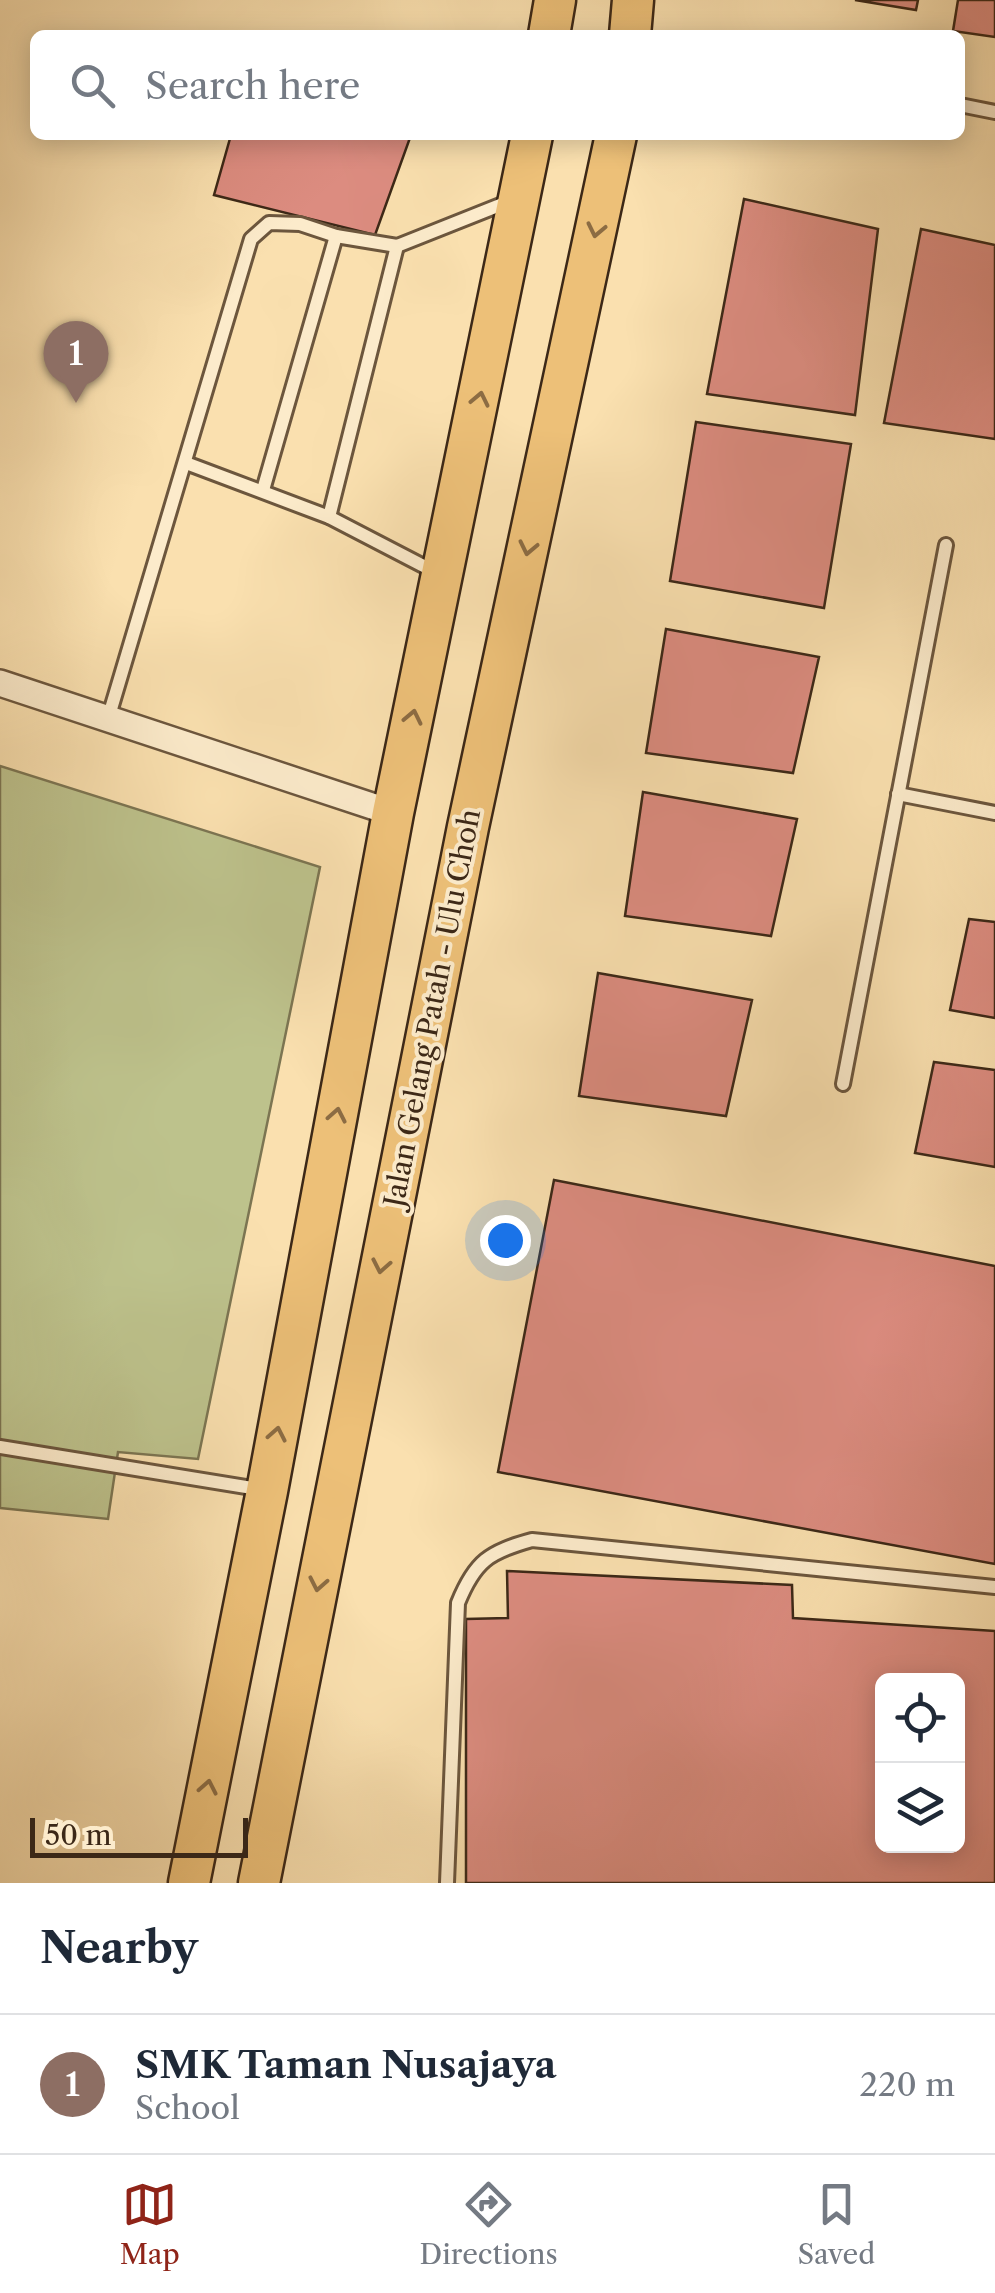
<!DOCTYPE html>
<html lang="en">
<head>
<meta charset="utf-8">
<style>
	body { margin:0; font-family:"Libre Caslon Text",serif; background:#f2f2f3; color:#1f2937 }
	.controls { position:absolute; right:30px; bottom:30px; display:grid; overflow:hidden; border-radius:15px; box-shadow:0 5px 25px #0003 }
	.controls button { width:90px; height:90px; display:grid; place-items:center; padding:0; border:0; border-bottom:2px solid #e0e1e3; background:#fff; color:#1f2937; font:50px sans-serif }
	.scale { position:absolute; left:30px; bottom:25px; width:218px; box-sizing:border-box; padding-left:10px; border:5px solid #3c2817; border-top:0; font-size:28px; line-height:35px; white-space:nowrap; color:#3c2817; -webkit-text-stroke:8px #fcebcb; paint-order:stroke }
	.you { position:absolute; left:505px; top:1240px; width:35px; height:35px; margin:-25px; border:8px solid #fff; border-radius:50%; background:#1a73e8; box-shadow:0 0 0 15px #1a73e833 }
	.badge { display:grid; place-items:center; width:65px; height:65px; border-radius:50%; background:#8f2418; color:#fff; font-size:32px; font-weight:700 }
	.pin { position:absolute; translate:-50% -82px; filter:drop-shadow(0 2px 5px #0008) }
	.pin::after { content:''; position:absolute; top:52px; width:35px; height:30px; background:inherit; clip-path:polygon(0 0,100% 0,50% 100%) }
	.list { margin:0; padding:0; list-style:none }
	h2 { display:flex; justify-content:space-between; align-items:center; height:130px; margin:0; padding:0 40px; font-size:42px }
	h2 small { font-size:32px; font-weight:400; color:#747a83 }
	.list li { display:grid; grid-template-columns:65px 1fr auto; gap:30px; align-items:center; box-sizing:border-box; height:140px; padding:0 40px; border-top:2px solid #e0e1e3 }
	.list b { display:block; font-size:38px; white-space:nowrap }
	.list p { margin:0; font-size:32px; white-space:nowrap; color:#747a83 }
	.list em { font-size:32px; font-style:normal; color:#747a83 }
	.icon { flex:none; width:55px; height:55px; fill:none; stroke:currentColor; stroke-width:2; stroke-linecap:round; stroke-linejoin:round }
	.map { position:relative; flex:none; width:995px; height:1883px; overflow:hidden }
	.search { position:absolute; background:#fff; box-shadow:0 5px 25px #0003; left:30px; right:30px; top:30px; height:110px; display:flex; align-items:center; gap:25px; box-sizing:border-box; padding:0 35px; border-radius:15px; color:#747a83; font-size:38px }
	.sheet { height:270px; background:#fff }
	nav { display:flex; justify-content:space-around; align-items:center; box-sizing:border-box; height:140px; border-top:2px solid #e0e1e3; background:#fff; font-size:28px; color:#747a83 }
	nav a { display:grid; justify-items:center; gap:5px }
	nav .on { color:#8f2418 }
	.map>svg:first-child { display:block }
</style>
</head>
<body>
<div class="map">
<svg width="995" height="1883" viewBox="0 0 995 1883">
	<rect width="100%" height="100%" fill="#fae0af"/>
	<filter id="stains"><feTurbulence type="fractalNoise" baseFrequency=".002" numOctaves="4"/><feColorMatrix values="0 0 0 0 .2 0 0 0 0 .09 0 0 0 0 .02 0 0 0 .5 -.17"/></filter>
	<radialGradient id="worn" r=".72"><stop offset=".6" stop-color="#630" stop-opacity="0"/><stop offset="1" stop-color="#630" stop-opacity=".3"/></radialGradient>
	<!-- green -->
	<polygon fill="#bdc28c" stroke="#7c7552" stroke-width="2.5" points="0,766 320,867 198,1459 118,1452 108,1519 0,1508"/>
	<!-- building -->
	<g fill="#dc8c80" stroke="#3c2817" stroke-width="2.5" fill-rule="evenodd">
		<polygon points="855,0 918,0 916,10"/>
		<polygon points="958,0 995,0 995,37 953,31"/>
		<polygon points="231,135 411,135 375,235 214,195"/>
		<polygon points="744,199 878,229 855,415 707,394"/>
		<polygon points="921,229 995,245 995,439 884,423"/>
		<polygon points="696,422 851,444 824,608 670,581"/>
		<polygon points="666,629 819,657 793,773 646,753"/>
		<polygon points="643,792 797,819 771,936 625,916"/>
		<polygon points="969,919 995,922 995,1018 950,1010"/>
		<polygon points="598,973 752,1000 726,1116 579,1096"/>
		<polygon points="934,1062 995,1070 995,1167 915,1153"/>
		<polygon points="554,1180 995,1266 995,1564 498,1472"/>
		<path d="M 507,1571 L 792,1585 L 793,1618 L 995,1631 L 995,1883 L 466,1883 L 466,1619 L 508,1618 ZM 882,1680 L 958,1680 L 958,1846 L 882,1846 Z"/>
	</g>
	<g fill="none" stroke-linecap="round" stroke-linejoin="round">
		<!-- lane casing -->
		<g stroke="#6c563d" stroke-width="18">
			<g id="lane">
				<polyline points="960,105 995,112"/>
				<polyline points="186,463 329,517 437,573"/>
				<polyline points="263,490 336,236"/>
				<polyline points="329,517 397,246"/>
				<polyline points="108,719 251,239 269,223 300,224 336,236 397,246 510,201"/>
				<polyline points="898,794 995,813"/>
				<polyline points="843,1084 946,545"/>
				<polyline points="0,1447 264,1490"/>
				<path d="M 447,1883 L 458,1603 C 475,1561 489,1552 532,1540 L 995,1587"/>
			</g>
		</g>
		<!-- street casing -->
		<g stroke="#6c563d" stroke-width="30">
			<polyline id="street" points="0,683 393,813"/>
		</g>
		<!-- primary casing -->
		<g stroke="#3c2817" stroke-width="45">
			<g id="primary">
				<polyline points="549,35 555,0"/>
				<polyline points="630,35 633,0"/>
				<polyline points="189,1883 267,1491 393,813 532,135"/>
				<polyline points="259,1883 468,827 616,135"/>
			</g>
		</g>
		<!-- lane -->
		<use href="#lane" stroke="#fcebcb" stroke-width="12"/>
		<!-- street -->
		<use href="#street" stroke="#fcebcb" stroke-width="25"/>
		<!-- primary -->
		<use href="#primary" stroke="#edc078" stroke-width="40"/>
	</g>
	<!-- one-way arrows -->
	<defs><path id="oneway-chevron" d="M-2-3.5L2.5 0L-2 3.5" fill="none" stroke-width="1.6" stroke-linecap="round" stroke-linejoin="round" transform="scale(2.5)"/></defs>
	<g stroke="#8c6c43">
		<use href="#oneway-chevron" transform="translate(596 230) rotate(102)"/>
		<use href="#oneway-chevron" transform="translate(480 399) rotate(-78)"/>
		<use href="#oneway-chevron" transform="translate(528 548) rotate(102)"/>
		<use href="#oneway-chevron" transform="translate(413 717) rotate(-78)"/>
		<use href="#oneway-chevron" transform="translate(337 1115) rotate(-79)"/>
		<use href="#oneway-chevron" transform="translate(381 1266) rotate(101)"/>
		<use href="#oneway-chevron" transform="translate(277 1434) rotate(-79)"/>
		<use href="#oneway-chevron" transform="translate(318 1584) rotate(101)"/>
		<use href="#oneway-chevron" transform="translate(208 1787) rotate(-79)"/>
	</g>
	<g text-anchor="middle" stroke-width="8" stroke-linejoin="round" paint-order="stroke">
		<!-- street labels -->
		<g font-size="28" fill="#3c2817" stroke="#fcebcb">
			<text transform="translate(432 1008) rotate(-79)" y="10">Jalan Gelang Patah - Ulu Choh</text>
		</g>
	</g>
	<rect width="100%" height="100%" filter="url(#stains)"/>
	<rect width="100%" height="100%" fill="url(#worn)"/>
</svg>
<div class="controls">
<button><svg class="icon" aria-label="locate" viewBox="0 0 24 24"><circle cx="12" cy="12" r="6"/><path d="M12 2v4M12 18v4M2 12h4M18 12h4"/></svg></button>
<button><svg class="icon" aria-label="layers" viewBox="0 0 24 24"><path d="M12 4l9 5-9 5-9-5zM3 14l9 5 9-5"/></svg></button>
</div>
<div class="scale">50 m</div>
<div class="you"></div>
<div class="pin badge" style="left:76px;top:403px;background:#8d6e63">1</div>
<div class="search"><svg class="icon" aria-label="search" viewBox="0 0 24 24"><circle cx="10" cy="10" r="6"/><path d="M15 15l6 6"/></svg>Search here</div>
</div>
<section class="sheet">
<h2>Nearby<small></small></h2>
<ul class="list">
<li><span class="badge" style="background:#8d6e63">1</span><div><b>SMK Taman Nusajaya</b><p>School</p></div><em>220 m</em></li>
</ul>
</section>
<nav>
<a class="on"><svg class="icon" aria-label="map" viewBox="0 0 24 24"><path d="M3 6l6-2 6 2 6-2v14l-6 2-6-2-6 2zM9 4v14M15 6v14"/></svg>Map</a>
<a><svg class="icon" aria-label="directions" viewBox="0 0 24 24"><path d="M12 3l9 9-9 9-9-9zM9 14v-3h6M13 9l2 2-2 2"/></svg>Directions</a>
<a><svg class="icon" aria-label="saved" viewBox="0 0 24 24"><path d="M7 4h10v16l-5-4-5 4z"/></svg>Saved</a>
</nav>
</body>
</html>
